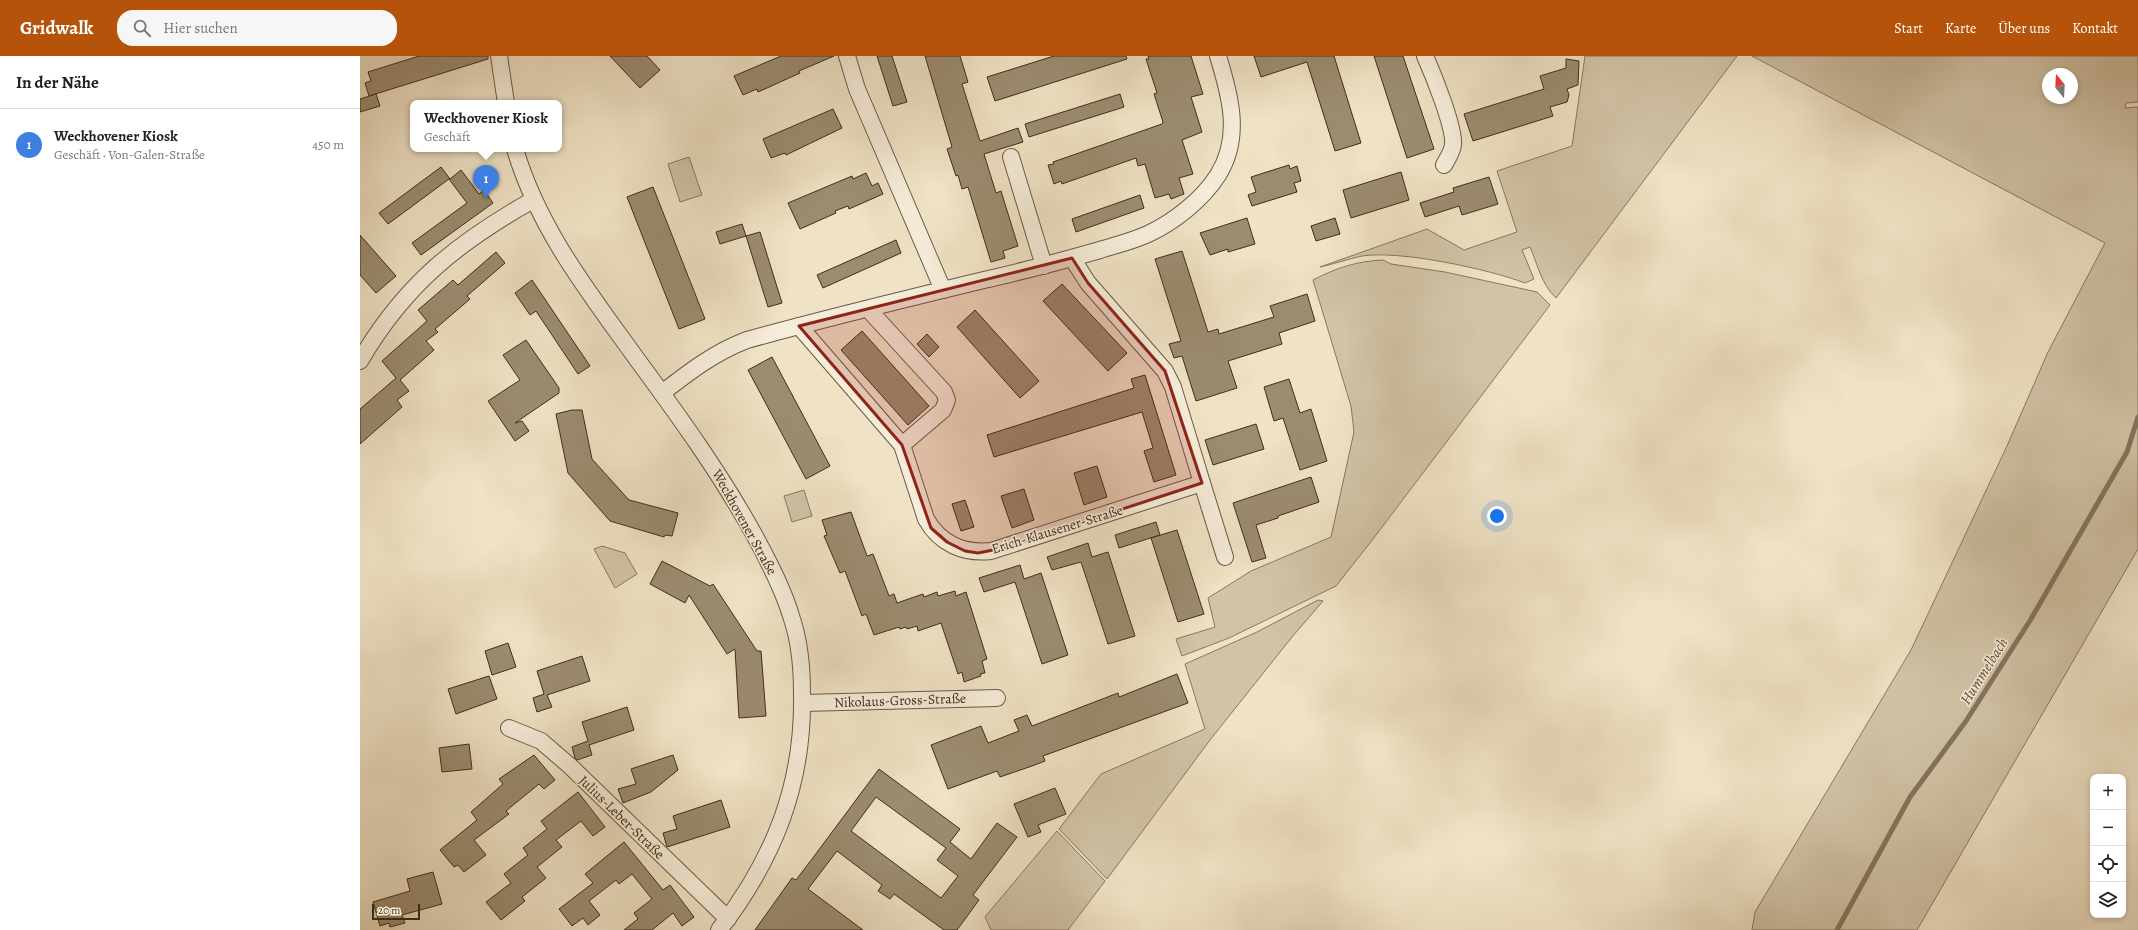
<!DOCTYPE html>
<html lang="de">
<head>
<meta charset="utf-8">
<style>
	body { margin:0; font-family:Alegreya,serif; background:#f6f6f6; color:#222 }
	.controls { position:absolute; right:12px; bottom:12px; display:grid; overflow:hidden; border-radius:8px; box-shadow:0 2px 6px #0003 }
	.controls button { width:36px; height:36px; display:grid; place-items:center; padding:0; border:0; border-bottom:1px solid #e0e0e0; background:#fff; color:#222; font:20px sans-serif }
	.compass { position:absolute; left:1682px; top:12px; width:36px; height:36px; border-radius:50%; background:#fff; box-shadow:0 2px 6px #0003; rotate:342deg }
	.scale { position:absolute; left:12px; bottom:10px; width:48px; box-sizing:border-box; padding-left:4px; border:2px solid #3f2e17; border-top:0; font-size:11px; line-height:14px; white-space:nowrap; color:#3f2e17; -webkit-text-stroke:3px #f5ecd9; paint-order:stroke }
	.you { position:absolute; left:1137px; top:460px; width:14px; height:14px; margin:-10px; border:3px solid #fff; border-radius:50%; background:#1a73e8; box-shadow:0 0 0 6px #1a73e833 }
	.badge { display:grid; place-items:center; width:26px; height:26px; border-radius:50%; background:#b45309; color:#fff; font-size:13px; font-weight:700 }
	.pin { position:absolute; translate:-50% -33px; filter:drop-shadow(0 1px 2px #0008) }
	.pin::after { content:''; position:absolute; top:21px; width:14px; height:12px; background:inherit; clip-path:polygon(0 0,100% 0,50% 100%) }
	.popup { position:absolute; left:50px; top:44px; width:152px; height:52px; box-sizing:border-box; display:grid; place-content:center; border-radius:8px; background:#fff; filter:drop-shadow(0 1px 3px #0005); font-size:13px; white-space:nowrap; color:#767676 }
	.popup b { font-size:15px; color:#222 }
	.popup::after { content:''; position:absolute; left:50%; top:100%; margin-left:-8px; border:8px solid transparent; border-top-color:#fff }
	.list { margin:0; padding:0; list-style:none }
	h2 { display:flex; justify-content:space-between; align-items:center; height:52px; margin:0; padding:0 16px; font-size:17px }
	h2 small { font-size:13px; font-weight:400; color:#767676 }
	.list li { display:grid; grid-template-columns:26px 1fr auto; gap:12px; align-items:center; box-sizing:border-box; height:72px; padding:0 16px; border-top:1px solid #e0e0e0 }
	.list b { display:block; font-size:15px; white-space:nowrap }
	.list p { margin:0; font-size:13px; white-space:nowrap; color:#767676 }
	.list em { font-size:13px; font-style:normal; color:#767676 }
	.icon { flex:none; width:22px; height:22px; fill:none; stroke:currentColor; stroke-width:2; stroke-linecap:round; stroke-linejoin:round }
	.map { position:relative; flex:none; width:1778px; height:874px; overflow:hidden }
	header { display:flex; align-items:center; gap:24px; box-sizing:border-box; height:56px; padding:0 20px; background:#b45309; color:#fff }
	header strong { font-size:19px }
	nav { display:flex; gap:22px; margin-inline-start:auto; font-size:14px }
	.search { width:280px; height:36px; background:#f6f6f6; display:flex; align-items:center; gap:10px; box-sizing:border-box; padding:0 14px; border-radius:16px; color:#767676; font-size:15px }
	main { display:flex }
	aside { flex:1; background:#fff }
	.map>svg:first-child { display:block }
</style>
</head>
<body>
<header>
<strong>Gridwalk</strong>
<div class="search"><svg class="icon" aria-label="search" viewBox="0 0 24 24"><circle cx="10" cy="10" r="6"/><path d="M15 15l6 6"/></svg>Hier suchen</div>
<nav><a>Start</a><a>Karte</a><a>Über uns</a><a>Kontakt</a></nav>
</header>
<main>
<aside>
<h2>In der Nähe<small></small></h2>
<ul class="list">
<li><span class="badge" style="background:#3f7fe0">1</span><div><b>Weckhovener Kiosk</b><p>Geschäft · Von-Galen-Straße</p></div><em>450 m</em></li>
</ul>
</aside>
<div class="map">
<svg width="1778" height="874" viewBox="0 0 1778 874">
	<rect width="100%" height="100%" fill="#efe2c5"/>
	<filter id="stains"><feTurbulence type="fractalNoise" baseFrequency=".005" numOctaves="4"/><feColorMatrix values="0 0 0 0 .2 0 0 0 0 .09 0 0 0 0 .02 0 0 0 .5 -.17"/></filter>
	<radialGradient id="worn" r=".72"><stop offset=".6" stop-color="#630" stop-opacity="0"/><stop offset="1" stop-color="#630" stop-opacity=".3"/></radialGradient>
	<!-- green -->
	<g fill="#d1c3a7" stroke="#88785f" fill-rule="evenodd">
		<path d="M 1225,0 L 1377,0 L 1196,242 C 1181,228 1178,209 1170,191 L 1162,194 L 1174,223 L 1165,227 C 1128,213 1040,194 1002,200 C 988,203 974,208 960,211 L 1067,173 L 1104,194 L 1157,176 L 1137,115 L 1212,90 Z"/>
		<path d="M 1392,0 L 1778,0 L 1778,46 L 1766,47 L 1765,52 L 1778,51 L 1778,493 L 1557,874 L 1392,874 L 1395,856 L 1551,594 L 1647,390 L 1688,296 L 1745,187 ZM 1688,18 L 1712,18 L 1712,42 L 1688,42 Z"/>
		<polygon points="329,101 342,139 320,146 308,108"/>
		<path d="M 1023,204 L 1031,208 L 1085,216 L 1177,236 L 1190,249 L 1013,483 L 976,530 L 869,582 L 822,600 L 816,583 L 855,571 L 848,542 L 891,515 L 971,481 L 994,376 L 991,350 L 953,224 C 976,212 997,205 1023,204 Z"/>
		<polygon points="444,434 452,460 432,466 424,440"/>
		<polygon points="242,490 265,497 277,518 255,532 234,493"/>
		<polygon points="958,544 963,545 932,581 850,684 747,823 699,773 741,718 845,673 825,608 897,576"/>
		<polygon points="697,775 745,825 708,874 631,874 625,861"/>
	</g>
	<g fill="none" stroke-linecap="round" stroke-linejoin="round">
		<!-- stream -->
		<polyline stroke="#85755c" stroke-width="5" points="1477,874 1550,741 1606,665 1671,563 1767,396 1778,361"/>
	</g>
	<!-- building -->
	<g fill="#9b8c71" stroke="#3f2e17" fill-rule="evenodd">
		<polygon points="59,0 128,0 128,3 9,40 5,27 11,25 8,16"/>
		<polygon points="250,0 287,0 300,14 280,32"/>
		<polygon points="421,0 474,0 439,15 440,17 407,32 398,36 397,33 383,39 374,20"/>
		<polygon points="517,0 532,0 547,46 533,50"/>
		<polygon points="565,0 600,0 608,26 602,28 620,85 658,72 663,86 624,98 636,137 641,135 658,190 643,195 645,202 631,206 608,131 602,133 598,119 596,120 587,93 592,91"/>
		<polygon points="694,0 766,0 767,3 635,45 627,21"/>
		<polygon points="788,0 831,0 843,38 831,41 842,76 822,84 833,118 819,122 824,138 811,143 809,138 795,142 785,108 778,110 776,102 702,128 701,125 694,128 688,109 694,108 693,106 802,68 803,66 794,38 797,37 786,3 789,3"/>
		<polygon points="894,0 974,0 1001,87 975,95 947,6 901,21"/>
		<polygon points="1014,0 1043,0 1074,93 1047,102"/>
		<polygon points="1206,3 1219,5 1218,29 1207,33 1209,39 1207,46 1190,51 1193,60 1113,85 1104,58 1184,33 1180,20 1206,12"/>
		<polygon points="16,38 20,50 0,56 0,43"/>
		<polygon points="760,38 764,51 669,81 665,68"/>
		<polygon points="473,53 482,72 426,99 425,97 411,102 403,83"/>
		<polygon points="929,109 930,113 937,110 941,125 934,127 937,136 892,150 888,139 896,136 891,121"/>
		<polygon points="81,111 90,123 101,114 119,138 124,134 133,147 61,199 52,187 107,147 89,123 28,168 19,157"/>
		<polygon points="1041,116 1049,144 991,162 983,134"/>
		<polygon points="506,117 512,130 518,127 523,138 489,153 488,150 475,155 476,157 440,173 428,147 492,120 493,123"/>
		<polygon points="1129,121 1138,148 1102,159 1099,150 1065,161 1060,147 1094,136 1093,132"/>
		<polygon points="293,131 345,263 319,273 267,141"/>
		<polygon points="780,139 784,152 716,176 712,163"/>
		<polygon points="887,162 895,188 868,196 868,193 850,199 840,177"/>
		<polygon points="975,162 980,178 956,185 951,170"/>
		<polygon points="382,168 386,180 360,188 356,176"/>
		<polygon points="400,176 422,247 408,251 386,180"/>
		<polygon points="0,179 36,220 16,237 0,219"/>
		<polygon points="536,184 541,197 463,232 457,219"/>
		<polygon points="822,195 848,276 858,273 859,278 914,261 910,250 947,238 955,265 919,277 922,288 868,305 877,332 836,345 822,300 814,302 809,288 821,285 795,203"/>
		<polygon points="136,196 145,207 107,240 110,243 75,273 78,276 66,285 74,294 40,324 49,335 37,344 42,351 0,388 0,353 36,322 22,305 67,265 58,254 93,224 98,229"/>
		<polygon points="172,224 230,310 218,318 176,255 170,259 155,237"/>
		<polygon points="702,228 767,297 748,315 683,245"/>
		<polygon points="615,254 679,325 660,342 597,271"/>
		<polygon points="502,275 569,350 548,369 481,294"/>
		<polygon points="567,278 579,291 569,301 557,288"/>
		<polygon points="166,284 199,332 199,337 155,367 162,365 169,375 155,385 128,345 160,324 143,299"/>
		<polygon points="412,301 470,410 446,423 388,314"/>
		<polygon points="785,319 816,419 794,426 784,395 793,392 782,356 634,401 627,379 774,332 771,323"/>
		<polygon points="929,323 940,357 951,353 967,405 940,414 923,362 914,365 904,331"/>
		<polygon points="212,354 222,354 232,403 269,444 318,457 312,480 305,479 304,481 250,465 208,417 196,358"/>
		<polygon points="896,368 904,393 853,409 845,384"/>
		<polygon points="737,410 747,441 724,449 714,417"/>
		<polygon points="951,421 959,446 918,460 918,462 896,469 906,502 892,506 873,447"/>
		<polygon points="664,433 674,464 652,472 641,440"/>
		<polygon points="605,444 614,471 601,475 592,448"/>
		<polygon points="491,456 507,500 513,498 529,540 534,538 537,547 563,538 564,541 577,536 578,540 595,535 596,540 606,536 627,603 622,605 625,617 620,618 621,620 604,626 602,616 598,618 581,567 558,575 557,570 547,573 546,571 540,573 539,571 514,579 506,558 502,560 485,515 480,517 464,480 467,479 462,464"/>
		<polygon points="796,466 800,479 759,492 755,479"/>
		<polygon points="817,474 844,558 818,566 791,482"/>
		<polygon points="728,487 732,501 748,496 775,580 748,588 721,506 692,514 687,501"/>
		<polygon points="302,505 350,530 353,528 397,595 401,595 406,660 379,662 375,593 367,598 329,539 325,547 290,528"/>
		<polygon points="660,509 664,523 681,517 708,599 682,608 655,526 624,536 619,522"/>
		<polygon points="148,587 156,611 132,619 125,595"/>
		<polygon points="222,600 230,625 187,639 192,651 177,656 173,642 184,638 177,615"/>
		<polygon points="817,618 828,647 683,700 685,705 672,710 640,721 637,715 588,733 571,689 621,670 628,687 659,675 654,664 667,659 672,670 758,637 759,641"/>
		<polygon points="129,620 137,643 96,658 88,633"/>
		<polygon points="267,651 274,674 229,689 232,699 217,704 215,702 212,691 228,685 222,666"/>
		<polygon points="109,688 112,713 82,716 79,692"/>
		<polygon points="174,699 195,724 184,733 179,728 146,755 149,758 114,784 126,799 104,816 98,809 94,811 80,794 117,764 111,756 143,728 139,723"/>
		<polygon points="313,699 318,714 291,736 263,747 258,733 276,728 271,713"/>
		<path d="M 519,713 L 600,773 L 590,786 L 611,803 L 637,767 L 657,781 L 613,839 L 619,844 L 597,874 L 584,874 L 534,838 L 530,843 L 518,835 L 522,829 L 477,795 L 448,833 L 503,874 L 395,874 L 432,822 L 436,824 L 452,803 ZM 516,741 L 586,792 L 577,804 L 598,820 L 581,842 L 491,775 Z"/>
		<polygon points="695,732 706,758 678,769 681,776 668,781 654,748"/>
		<polygon points="218,736 245,771 233,780 221,765 196,784 202,791 177,811 186,822 162,841 165,845 141,864 126,846 151,827 144,818 168,799 163,792 187,773 181,765"/>
		<polygon points="361,744 370,771 307,791 303,777 317,773 313,760"/>
		<polygon points="264,786 303,834 310,829 334,861 322,870 313,857 292,874 264,874 278,863 274,857 292,843 272,818 259,828 256,824 229,845 240,859 228,869 223,862 212,870 199,853 233,827 225,818"/>
		<polygon points="73,816 82,848 42,859 45,867 30,871 29,867 20,870 13,846 50,835 47,823"/>
	</g>
	<g fill="none" stroke-linecap="round" stroke-linejoin="round">
		<!-- street casing -->
		<g stroke="#6b5b42" stroke-width="18">
			<g id="street">
				<polyline points="139,0 146,47"/>
				<polyline points="487,0 497,33 583,234"/>
				<path d="M 1065,0 C 1073,18 1095,72 1093,89 C 1092,96 1088,102 1084,109"/>
				<path d="M 155,93 C 179,174 230,238 279,306 C 321,363 362,420 396,482 C 410,508 424,535 432,563 C 440,587 442,612 442,637 C 444,728 414,803 359,874"/>
				<polyline points="651,101 684,210"/>
				<polyline points="508,253 584,336 587,344 583,354 542,389"/>
				<path d="M 439,270 L 542,389 L 566,463 C 580,488 604,498 631,495 L 842,427 L 813,331 L 805,315 L 728,227 L 712,202"/>
				<path d="M 0,305 C 44,229 98,186 173,144"/>
				<path d="M 302,337 C 329,316 355,296 387,284 C 466,262 545,243 624,224 C 663,215 702,205 740,194 C 756,189 773,185 788,178 C 814,166 843,143 858,119 C 882,81 870,39 858,0"/>
				<polyline points="842,427 865,501"/>
				<polyline points="443,647 637,642"/>
				<polyline points="149,672 181,685 210,710 368,863"/>
			</g>
		</g>
		<!-- street -->
		<use href="#street" stroke="#f5ecd9" stroke-width="16"/>
	</g>
	<!-- marked area -->
	<path fill="#8f2418" fill-opacity="0.2" stroke="#8f2418" stroke-width="3" stroke-linejoin="round" d="M 712,202 L 728,227 L 805,315 L 842,427 L 643,492 L 618,497 L 605,495 L 587,486 L 571,472 L 542,389 L 439,270 Z"/>
	<g text-anchor="middle" stroke-width="3" stroke-linejoin="round" paint-order="stroke">
		<!-- street labels -->
		<g font-size="14" fill="#3f2e17" stroke="#f5ecd9">
			<text transform="translate(385 466) rotate(61)" y="5">Weckhovener Straße</text>
			<text transform="translate(697 473) rotate(-17)" y="5">Erich-Klausener-Straße</text>
			<text transform="translate(540 644) rotate(-2)" y="5">Nikolaus-Gross-Straße</text>
			<text transform="translate(262 761) rotate(44)" y="5">Julius-Leber-Straße</text>
		</g>
		<!-- water labels -->
		<g font-size="15" font-style="italic" fill="#5c4c34" stroke="#f5ecd9">
			<text transform="translate(1624 615) rotate(-58)" y="5">Hummelbach</text>
		</g>
	</g>
	<rect width="100%" height="100%" filter="url(#stains)"/>
	<rect width="100%" height="100%" fill="url(#worn)"/>
</svg>
<div class="controls">
<button>+</button>
<button>−</button>
<button><svg class="icon" aria-label="locate" viewBox="0 0 24 24"><circle cx="12" cy="12" r="6"/><path d="M12 2v4M12 18v4M2 12h4M18 12h4"/></svg></button>
<button><svg class="icon" aria-label="layers" viewBox="0 0 24 24"><path d="M12 4l9 5-9 5-9-5zM3 14l9 5 9-5"/></svg></button>
</div>
<svg class="compass" viewBox="-18 -18 36 36"><path d="M0-13l5 13h-10z" fill="#e53935"/><path d="M0 13l5-13h-10z" fill="#767676"/></svg>
<div class="scale">20 m</div>
<div class="you"></div>
<div class="pin badge" style="left:126px;top:142px;background:#3f7fe0">1</div>
<div class="popup"><b>Weckhovener Kiosk</b>Geschäft</div>
</div>
</main>
</body>
</html>
